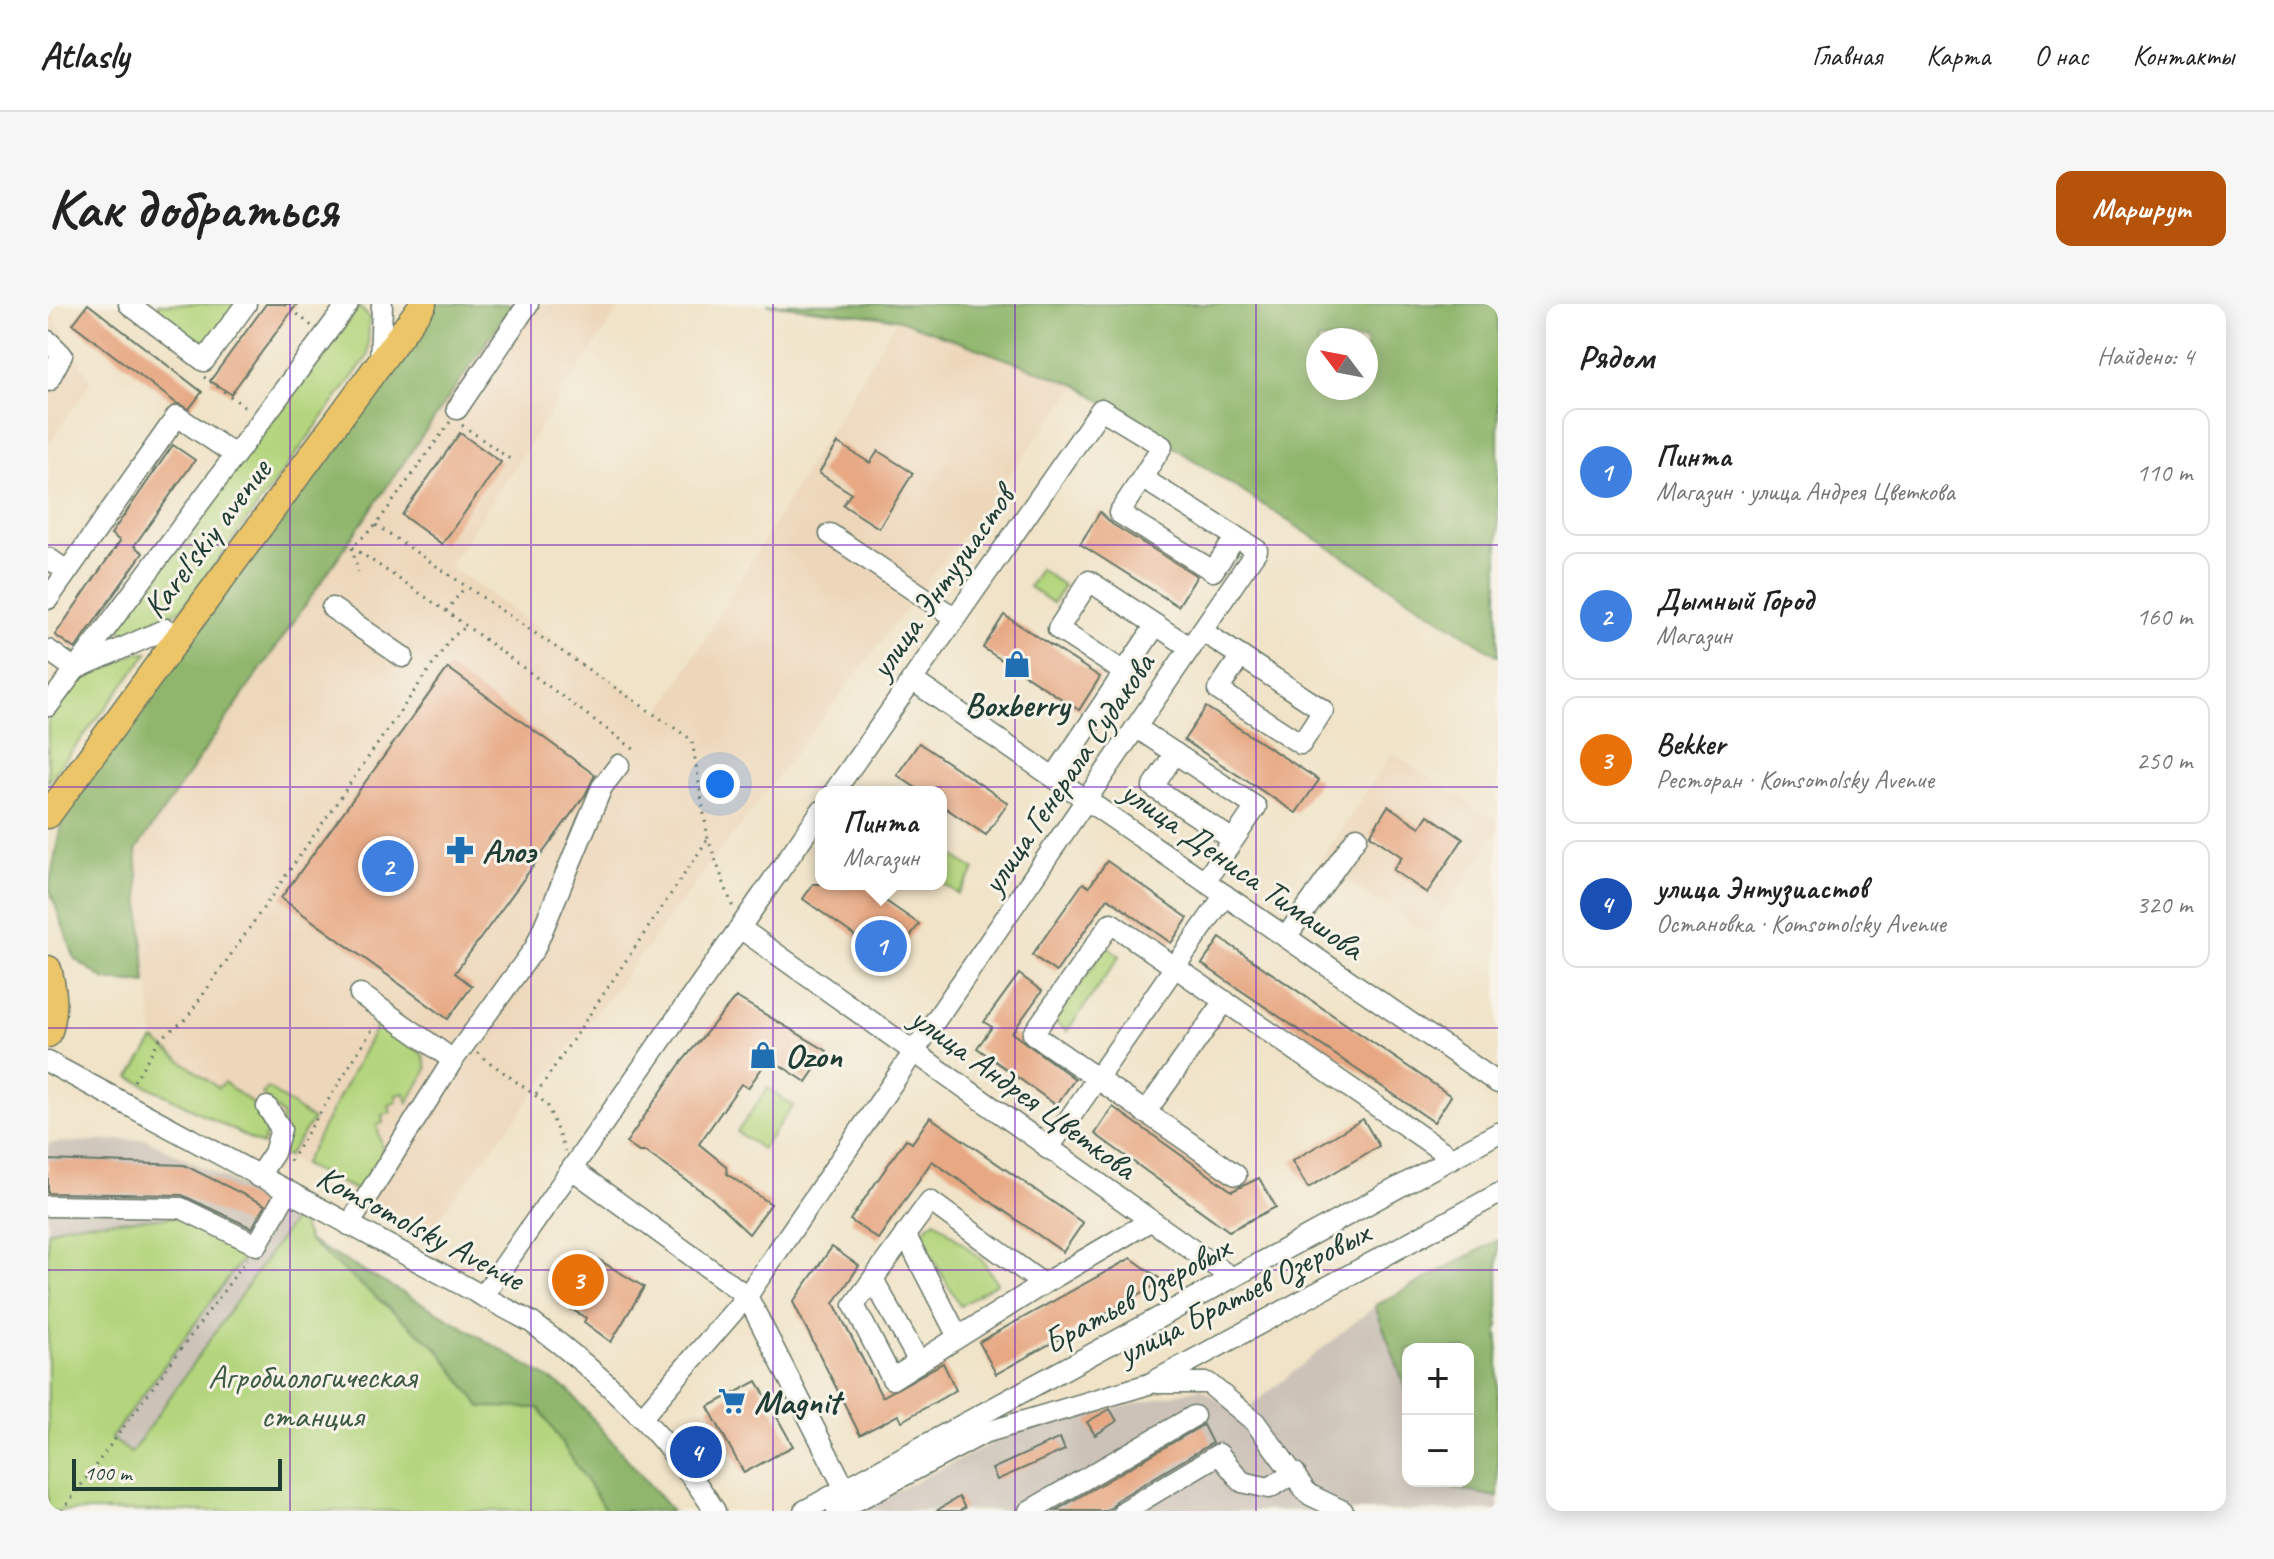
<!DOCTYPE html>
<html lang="ru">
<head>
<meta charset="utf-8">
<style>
	body { margin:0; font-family:Caveat,sans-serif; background:#f6f6f6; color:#222 }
	.controls { position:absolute; right:24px; bottom:24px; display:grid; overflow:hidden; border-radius:16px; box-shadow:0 4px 20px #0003 }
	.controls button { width:72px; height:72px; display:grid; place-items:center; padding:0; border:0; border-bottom:2px solid #e0e0e0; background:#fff; color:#222; font:40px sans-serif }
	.compass { position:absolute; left:1258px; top:24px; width:72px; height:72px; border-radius:50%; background:#fff; box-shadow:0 4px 20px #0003; rotate:302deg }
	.scale { position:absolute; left:24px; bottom:20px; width:210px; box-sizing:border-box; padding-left:8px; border:4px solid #1f3d34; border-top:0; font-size:22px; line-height:28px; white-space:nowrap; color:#1f3d34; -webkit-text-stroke:6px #f7f3e8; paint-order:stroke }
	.you { position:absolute; left:672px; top:480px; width:28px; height:28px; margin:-20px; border:6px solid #fff; border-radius:50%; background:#1a73e8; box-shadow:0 0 0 12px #1a73e833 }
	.badge { display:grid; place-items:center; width:52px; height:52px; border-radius:50%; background:#b45309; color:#fff; font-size:26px; font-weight:700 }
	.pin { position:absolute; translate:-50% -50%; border:4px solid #fff; box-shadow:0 2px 8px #0006 }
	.popup { position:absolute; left:767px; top:482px; width:132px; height:104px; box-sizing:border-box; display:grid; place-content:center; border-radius:16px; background:#fff; filter:drop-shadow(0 2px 6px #0005); font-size:26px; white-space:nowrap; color:#767676 }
	.popup b { font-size:30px; color:#222 }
	.popup::after { content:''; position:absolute; left:50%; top:100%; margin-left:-16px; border:16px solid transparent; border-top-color:#fff }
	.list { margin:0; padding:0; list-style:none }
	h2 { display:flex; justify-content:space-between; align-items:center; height:104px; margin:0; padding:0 32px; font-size:34px }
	h2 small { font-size:26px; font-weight:400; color:#767676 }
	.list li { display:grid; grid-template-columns:52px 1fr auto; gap:24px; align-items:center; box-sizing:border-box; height:128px; margin:0 16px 16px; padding:0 16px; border:2px solid #e0e0e0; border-radius:16px }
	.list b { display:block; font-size:30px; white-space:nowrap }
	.list p { margin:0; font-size:26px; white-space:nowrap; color:#767676 }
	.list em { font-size:26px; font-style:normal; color:#767676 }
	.map { position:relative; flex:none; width:1450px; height:1207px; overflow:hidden; border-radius:16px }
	header { display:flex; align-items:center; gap:48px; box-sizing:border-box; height:112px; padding:0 40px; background:#fff; border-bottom:2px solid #e0e0e0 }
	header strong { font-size:38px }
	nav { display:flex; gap:44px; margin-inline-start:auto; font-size:28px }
	.intro { display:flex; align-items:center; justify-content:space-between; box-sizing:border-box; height:192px; padding:0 48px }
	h1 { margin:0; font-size:56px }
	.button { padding:20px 36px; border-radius:16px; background:#b45309; color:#fff; font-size:28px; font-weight:700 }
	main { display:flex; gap:48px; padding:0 48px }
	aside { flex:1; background:#fff; border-radius:16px; box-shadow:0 4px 20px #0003 }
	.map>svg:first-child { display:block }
</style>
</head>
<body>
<header>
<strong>Atlasly</strong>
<nav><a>Главная</a><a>Карта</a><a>О нас</a><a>Контакты</a></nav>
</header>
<div class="intro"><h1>Как добраться</h1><a class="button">Маршрут</a></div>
<main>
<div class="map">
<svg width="1450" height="1207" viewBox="0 0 1450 1207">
	<rect width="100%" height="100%" fill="#f7f3e8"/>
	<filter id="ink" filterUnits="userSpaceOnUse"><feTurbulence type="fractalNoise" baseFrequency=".0125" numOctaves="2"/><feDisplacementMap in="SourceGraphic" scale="16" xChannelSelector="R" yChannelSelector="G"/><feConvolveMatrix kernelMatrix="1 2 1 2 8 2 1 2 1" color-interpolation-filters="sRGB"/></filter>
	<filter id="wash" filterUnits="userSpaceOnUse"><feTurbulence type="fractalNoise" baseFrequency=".006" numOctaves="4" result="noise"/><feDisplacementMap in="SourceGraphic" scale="32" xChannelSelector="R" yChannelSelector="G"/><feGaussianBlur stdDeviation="1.8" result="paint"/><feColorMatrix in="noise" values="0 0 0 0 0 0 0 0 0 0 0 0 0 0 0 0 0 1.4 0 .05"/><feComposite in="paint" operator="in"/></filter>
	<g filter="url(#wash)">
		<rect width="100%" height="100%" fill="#f0e3c7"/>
		<!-- built -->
		<g fill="#edd7ba">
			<polygon points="465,0 574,0 401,262 612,409 849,15 1030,81 381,927 82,773 106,736 88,546"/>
			<polygon points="0,1 43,77 0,141"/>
			<polygon points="1344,449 1450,518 1450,526 1381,631 1271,559"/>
		</g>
		<!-- industrial -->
		<g fill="#ccc2b8">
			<polygon points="97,835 249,910 83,1150 63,1134 199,947 131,913 19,920 0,928 0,839"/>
			<polygon points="1327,1002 1360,1090 1360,1177 1450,1193 1450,1207 808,1207 965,1129 1153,1084 1192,1111"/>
		</g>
		<!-- green -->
		<g fill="#b4d57d" stroke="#6a8958" stroke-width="2">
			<polygon points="110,0 191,0 156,48 111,14"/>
			<polygon points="311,3 321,13 320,52 134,305 76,331 70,319"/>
			<polygon points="992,265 1016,282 1005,299 981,283"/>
			<polygon points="89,349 100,349 0,478 0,416 38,368"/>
			<polygon points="893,543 927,566 910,590 893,578"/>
			<polygon points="1059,642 1072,652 1019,727 1006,718"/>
			<polygon points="331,718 375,751 379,765 360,799 357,789 348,791 349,798 341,801 343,809 334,811 335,819 329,821 338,861 312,888 255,861"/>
			<polygon points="106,736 170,784 176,778 205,800 221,822 214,841 82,773"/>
			<polygon points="220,784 265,816 239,853 232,850 234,811 214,790"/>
			<polygon points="720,784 745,802 714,845 689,828"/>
			<polygon points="249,910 260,936 389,1044 432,1102 491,1104 558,1207 0,1207 0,928 19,920 131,913 200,947 63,1134 83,1149"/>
			<polygon points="887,916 934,956 949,979 912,1002 871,930"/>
		</g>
		<!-- forest -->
		<g fill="#8fb66c" stroke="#577a50" stroke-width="2" fill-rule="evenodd">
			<polygon points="390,0 465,0 88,546 98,679 57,676 27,655 1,584 15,509"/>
			<path d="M 719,0 L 1450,0 L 1450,352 L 1029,81 L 849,15 ZM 1270,36 L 1318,36 L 1318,84 L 1270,84 Z"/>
			<polygon points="259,936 397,1012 520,1086 624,1207 558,1207 491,1104 433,1103 389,1044"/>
			<polygon points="1450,936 1450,1193 1368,1177 1420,1177 1420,1045 1360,1045 1360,1090 1327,1002"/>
		</g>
		<g id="blocks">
			<!-- building -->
			<g fill="#e7a883">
				<polygon points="40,0 154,88 141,105 128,99 25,20"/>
				<polygon points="218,0 249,0 183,90 162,77"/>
				<polygon points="412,129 453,158 394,240 354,211"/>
				<polygon points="790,139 822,159 830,147 865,169 831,224 795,201 803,189 771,169"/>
				<polygon points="125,141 147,156 86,242 95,249 27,345 7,331 72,237 63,230"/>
				<polygon points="1052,208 1064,220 1149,272 1130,302 1032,240"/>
				<polygon points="956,311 1052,373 1031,406 935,344"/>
				<polygon points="400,364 547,471 537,491 407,669 424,682 400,715 233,594"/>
				<polygon points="1158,403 1271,476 1248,509 1136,436"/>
				<polygon points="871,439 960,499 938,531 893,501 893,488 874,488 849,471"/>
				<polygon points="1340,502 1372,523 1380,511 1415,535 1379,589 1345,566 1354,553 1322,531"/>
				<polygon points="1059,557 1140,614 1123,639 1060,594 1008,668 984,651 1035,579 1041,583"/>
				<polygon points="765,580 813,580 871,620 844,658 755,595"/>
				<polygon points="1172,634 1403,792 1386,818 1154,660"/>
				<polygon points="971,670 994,687 964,729 1027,775 1008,801 929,744 944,723 936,718"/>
				<polygon points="688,693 779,747 772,764 769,762 758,778 721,754 700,784 693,780 651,840 678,862 679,870 723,900 701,930 662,893 598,848 591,848 578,839 632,760"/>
				<polygon points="1065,803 1184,887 1211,874 1228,903 1181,927 1047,830"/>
				<polygon points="882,813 1035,919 1015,948 884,857 830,935 802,916 858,835 864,839"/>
				<polygon points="1315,815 1331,842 1260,884 1244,857"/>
				<polygon points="0,856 136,861 217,901 204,924 134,891 0,889"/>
				<polygon points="784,943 811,962 786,999 834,1093 895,1059 908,1086 854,1117 850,1111 812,1131 745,998"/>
				<polygon points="541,950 596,983 563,1038 536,1018 538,1014 511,998"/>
				<polygon points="1083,954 1115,977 948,1070 931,1038"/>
				<polygon points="709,1077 745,1142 696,1169 660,1103"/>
				<polygon points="1062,1105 1069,1117 1047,1131 1039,1118"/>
				<polygon points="1155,1121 1164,1139 1069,1196 1064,1203 1058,1207 1007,1207"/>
				<polygon points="1012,1134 1017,1146 949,1176 944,1165"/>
				<polygon points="911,1193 917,1204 911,1207 888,1207"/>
			</g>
		</g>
	</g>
	<g filter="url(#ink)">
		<use href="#blocks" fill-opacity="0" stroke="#687767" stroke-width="2"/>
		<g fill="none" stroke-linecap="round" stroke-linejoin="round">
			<!-- minor casing -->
			<g stroke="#687767" stroke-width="23">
				<g id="minor">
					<polyline points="81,0 156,57 198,0"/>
					<polyline points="0,37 14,51 0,77"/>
					<polyline points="332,60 334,0"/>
					<polyline points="409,105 480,0"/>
					<polyline points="1094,174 1071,209 1165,267 1188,233"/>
					<polyline points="782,230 907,314"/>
					<polyline points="0,254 19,267"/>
					<polyline points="0,295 129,112 187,151"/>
					<polyline points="284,304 355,353"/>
					<polyline points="1154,327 1275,406 1253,440 1170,386 1193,352"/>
					<polyline points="0,346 27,365 118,325 131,330"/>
					<polyline points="1076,368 1010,325 1041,277 1143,344"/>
					<polyline points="864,376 1450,779"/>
					<polyline points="0,402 300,0"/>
					<polyline points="1089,424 1208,503 1157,577"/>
					<polyline points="1127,449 1105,483 1185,536"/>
					<polyline points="1006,473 1108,321"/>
					<polyline points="692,624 1184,974"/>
					<polyline points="1238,633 1309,533"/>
					<polyline points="312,690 405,756"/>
					<path d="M 0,758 L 483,1018 C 555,1071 619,1131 667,1207"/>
					<polyline points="1097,809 1177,697"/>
					<polyline points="1000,845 1177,591"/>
					<polyline points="524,865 699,992 797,1185"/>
					<polyline points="1188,871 985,730 1063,619 1404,854"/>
					<polyline points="210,873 226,849 233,825 219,803"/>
					<polyline points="0,902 133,904 209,941 239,888"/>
					<polyline points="301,921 405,756 487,644 554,483 571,461"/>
					<polyline points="857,930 910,1033"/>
					<polyline points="825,975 871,1058"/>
					<polyline points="995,980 844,1075 806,1001 882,897 995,980 1102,917"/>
					<polyline points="435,992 773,507"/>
					<polyline points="1109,1079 1160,1079 1207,1118 1260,1190 1295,1207"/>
					<polyline points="595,1112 699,992 1209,246 1094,174 1114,142 1053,105 786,488"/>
					<polyline points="756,1207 1450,829"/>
					<polyline points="789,1207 936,1129 1101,1080 1450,890"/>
					<polyline points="981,1207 1146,1112"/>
					<polyline points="1076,1207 1171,1150 1194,1178 1221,1184 1247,1169"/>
				</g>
			</g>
			<!-- major casing -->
			<g stroke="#687767" stroke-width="29">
				<g id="major">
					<polyline points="0,511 375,0"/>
					<path d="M 0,665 C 6,688 8,706 0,730"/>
				</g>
			</g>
			<!-- path -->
			<g stroke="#687767" stroke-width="3" stroke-dasharray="2 6" stroke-linecap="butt">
				<polyline points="237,0 265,23"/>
				<polyline points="156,73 201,106"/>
				<polyline points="402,118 328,221 304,243 398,307 587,446"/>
				<polyline points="414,121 466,158"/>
				<polyline points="328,221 644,436 660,535 685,604"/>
				<polyline points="304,244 310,268"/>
				<polyline points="398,307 418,282"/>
				<polyline points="429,749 499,800 517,847"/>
				<polyline points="86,777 112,735 138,715 404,333 419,322"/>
				<polyline points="488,790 660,535"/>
				<polyline points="242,857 327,721"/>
				<polyline points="14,1207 199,955"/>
			</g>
			<!-- minor -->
			<use href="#minor" stroke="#fff" stroke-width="20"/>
			<!-- major -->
			<use href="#major" stroke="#edc569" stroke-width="26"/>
		</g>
	</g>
	<!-- grid -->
	<path fill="none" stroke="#7b2cbf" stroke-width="2" stroke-opacity="0.55" d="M 242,0 L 242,1207M 483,0 L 483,1207M 725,0 L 725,1207M 967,0 L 967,1207M 1208,0 L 1208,1207M 0,241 L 1450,241M 0,483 L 1450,483M 0,724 L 1450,724M 0,966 L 1450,966"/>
	<!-- icons -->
	<defs>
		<g id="shop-bare" transform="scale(2.16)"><path d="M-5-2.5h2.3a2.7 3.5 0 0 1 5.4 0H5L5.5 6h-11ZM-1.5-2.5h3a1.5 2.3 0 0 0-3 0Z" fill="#1f6fb2" stroke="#f7f3e8" stroke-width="2.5" paint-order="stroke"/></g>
		<g id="pharmacy-bare" transform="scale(2.16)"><path d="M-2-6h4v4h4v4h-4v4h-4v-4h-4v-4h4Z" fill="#1f6fb2" stroke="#f7f3e8" stroke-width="2.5" paint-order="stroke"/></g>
		<g id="supermarket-bare" transform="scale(2.16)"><path d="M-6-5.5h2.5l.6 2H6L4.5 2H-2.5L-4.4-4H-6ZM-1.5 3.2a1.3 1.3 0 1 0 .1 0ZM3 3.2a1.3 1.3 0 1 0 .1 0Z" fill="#1f6fb2" stroke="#f7f3e8" stroke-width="2.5" paint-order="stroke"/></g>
	</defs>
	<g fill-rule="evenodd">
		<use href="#shop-bare" x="969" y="360"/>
		<use href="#pharmacy-bare" x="412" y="546"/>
		<use href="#shop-bare" x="715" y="751"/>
		<use href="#supermarket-bare" x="684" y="1097"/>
	</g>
	<g text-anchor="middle" stroke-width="6" stroke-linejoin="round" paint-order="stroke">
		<!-- street labels -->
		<g font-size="34" fill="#1f3d34" stroke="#f7f3e8">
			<text transform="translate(158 234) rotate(-53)" y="12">Karel'skiy avenue</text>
			<text transform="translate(893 278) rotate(-55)" y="12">улица Энтузиастов</text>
			<text transform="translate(1019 469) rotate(-56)" y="12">улица Генерала Судакова</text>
			<text transform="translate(1195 565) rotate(35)" y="12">улица Дениса Тимашова</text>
			<text transform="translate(976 788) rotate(36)" y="12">улица Андрея Цветкова</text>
			<text transform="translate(373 923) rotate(28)" y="12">Komsomolsky Avenue</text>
			<text transform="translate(1195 988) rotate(-27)" y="12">улица Братьев Озеровых</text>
			<text transform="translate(1088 990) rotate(-29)" y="12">Братьев Озеровых</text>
		</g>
		<!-- poi labels -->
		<g font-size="34" font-weight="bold" fill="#1f3d34" stroke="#f7f3e8" text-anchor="start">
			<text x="969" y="412" text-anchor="middle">Boxberry</text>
			<text x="434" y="558">Алоэ</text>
			<text x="737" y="763">Ozon</text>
			<text x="706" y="1109">Magnit</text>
		</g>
		<!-- park labels -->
		<g font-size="34" fill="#3d5b43" stroke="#f7f3e8">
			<text x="264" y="1084">Агробиологическая<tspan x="264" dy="39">станция</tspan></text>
		</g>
	</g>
</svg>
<div class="controls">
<button>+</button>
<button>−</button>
</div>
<svg class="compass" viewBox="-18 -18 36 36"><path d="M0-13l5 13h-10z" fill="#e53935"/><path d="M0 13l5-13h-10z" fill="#767676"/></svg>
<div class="scale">100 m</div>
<div class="you"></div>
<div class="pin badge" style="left:833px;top:642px;background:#3f7fe0">1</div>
<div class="popup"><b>Пинта</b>Магазин</div>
<div class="pin badge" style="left:340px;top:562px;background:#3f7fe0">2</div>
<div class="pin badge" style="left:530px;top:976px;background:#e8710a">3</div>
<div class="pin badge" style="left:648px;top:1148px;background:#1a4fb4">4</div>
</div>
<aside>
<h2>Рядом<small>Найдено: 4</small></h2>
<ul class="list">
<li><span class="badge" style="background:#3f7fe0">1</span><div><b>Пинта</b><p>Магазин · улица Андрея Цветкова</p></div><em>110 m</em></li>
<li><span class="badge" style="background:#3f7fe0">2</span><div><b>Дымный Город</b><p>Магазин</p></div><em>160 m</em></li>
<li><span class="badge" style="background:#e8710a">3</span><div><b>Bekker</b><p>Ресторан · Komsomolsky Avenue</p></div><em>250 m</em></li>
<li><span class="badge" style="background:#1a4fb4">4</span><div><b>улица Энтузиастов</b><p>Остановка · Komsomolsky Avenue</p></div><em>320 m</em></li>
</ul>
</aside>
</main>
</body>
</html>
